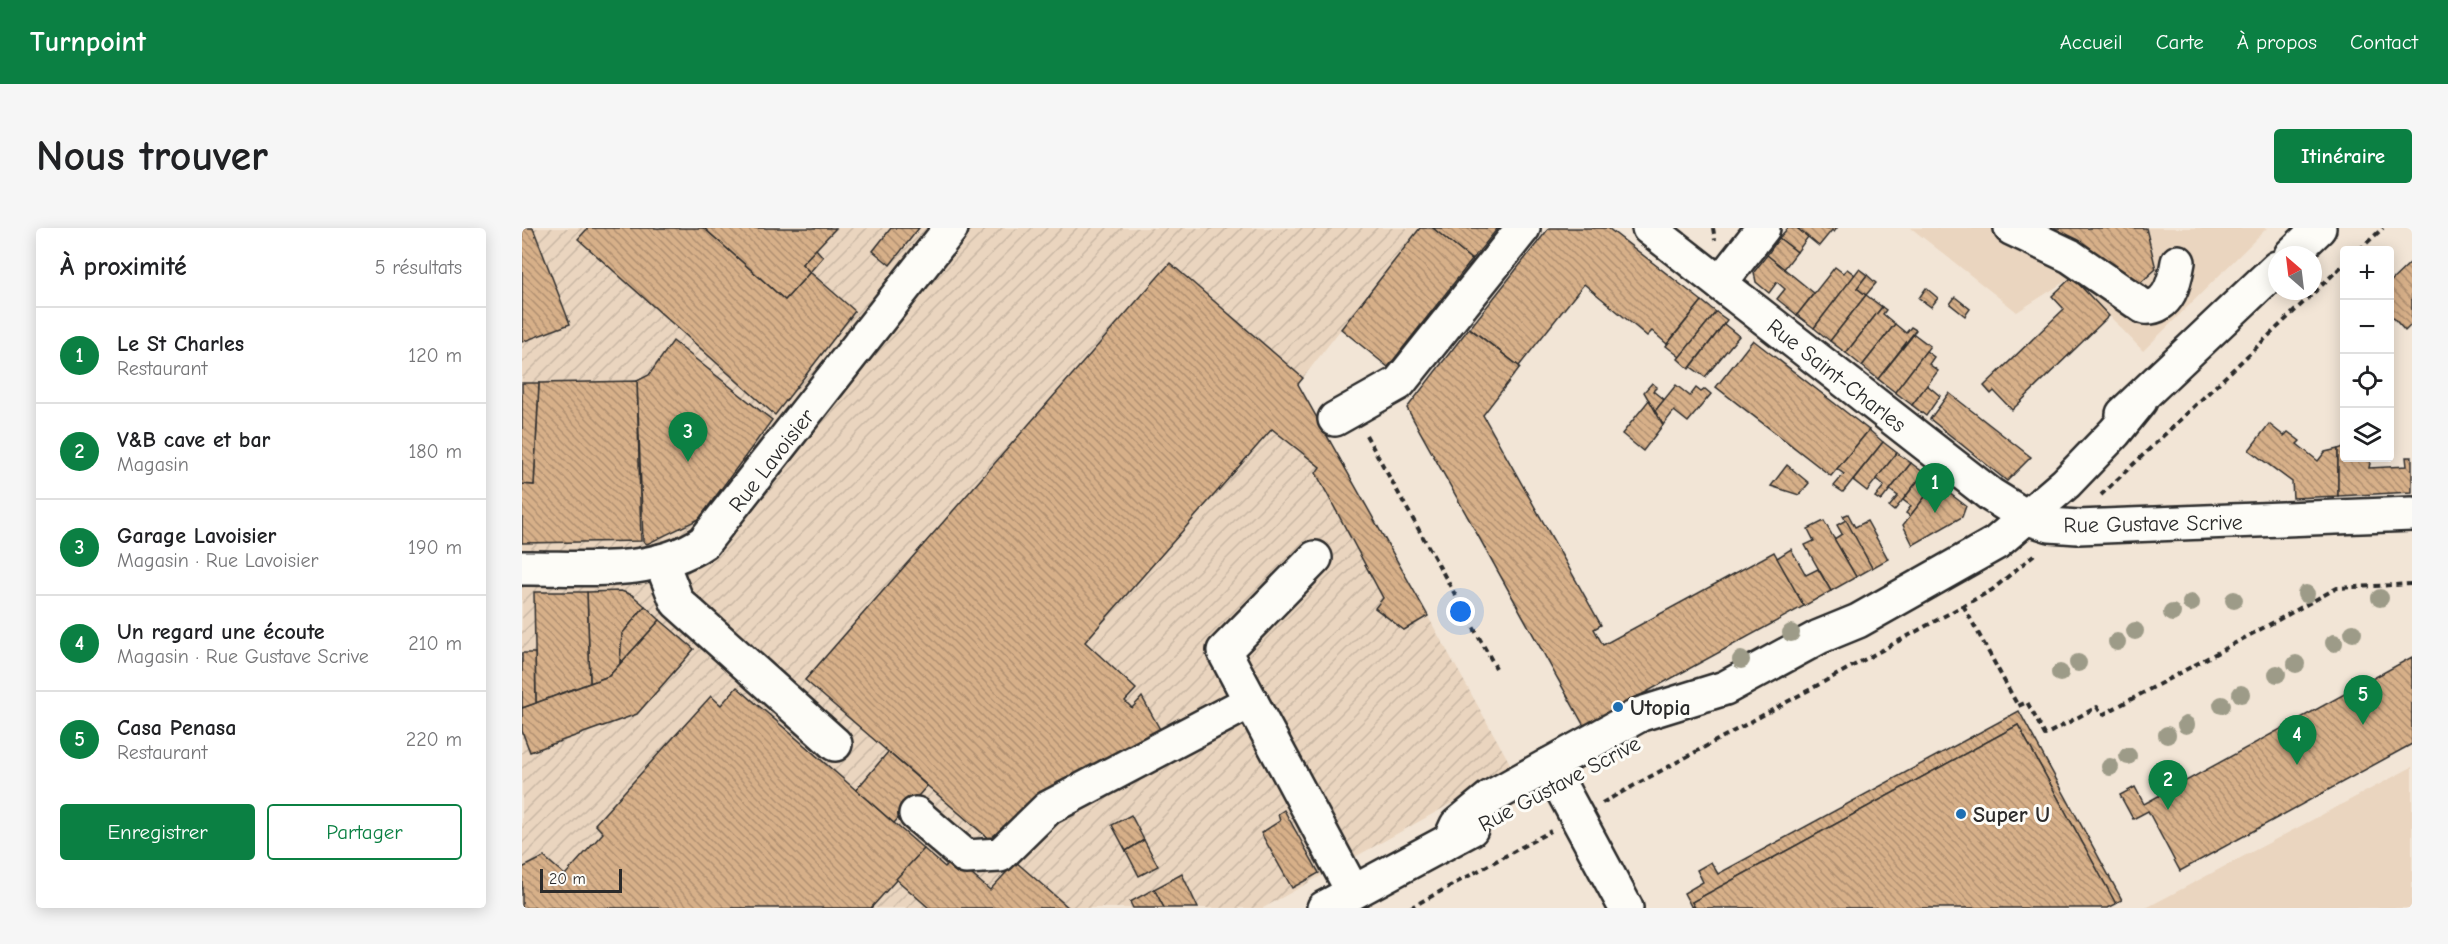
<!DOCTYPE html>
<html lang="fr">
<head>
<meta charset="utf-8">
<style>
	body { margin:0; font-family:"Comic Neue",sans-serif; background:#f6f6f6; color:#202124 }
	.controls { position:absolute; right:18px; top:18px; display:grid; overflow:hidden; border-radius:6px; box-shadow:0 3px 15px #0003 }
	.controls button { width:54px; height:54px; display:grid; place-items:center; padding:0; border:0; border-bottom:2px solid #e0e0e0; background:#fff; color:#202124; font:30px sans-serif }
	.compass { position:absolute; left:1746px; top:18px; width:54px; height:54px; border-radius:50%; background:#fff; box-shadow:0 3px 15px #0003; rotate:332deg }
	.scale { position:absolute; left:18px; bottom:15px; width:82px; box-sizing:border-box; padding-left:6px; border:3px solid #2b2b2b; border-top:0; font-size:16px; line-height:21px; white-space:nowrap; color:#2b2b2b; -webkit-text-stroke:4px #fdfcf7; paint-order:stroke }
	.you { position:absolute; left:939px; top:384px; width:21px; height:21px; margin:-15px; border:4px solid #fff; border-radius:50%; background:#1a73e8; box-shadow:0 0 0 9px #1a73e833 }
	.badge { display:grid; place-items:center; width:39px; height:39px; border-radius:50%; background:#0b8043; color:#fff; font-size:20px; font-weight:700 }
	.pin { position:absolute; translate:-50% -50px; filter:drop-shadow(0 2px 3px #0008) }
	.pin::after { content:''; position:absolute; top:32px; width:21px; height:18px; background:inherit; clip-path:polygon(0 0,100% 0,50% 100%) }
	.list { margin:0; padding:0; list-style:none }
	h2 { display:flex; justify-content:space-between; align-items:center; height:78px; margin:0; padding:0 24px; font-size:26px }
	h2 small { font-size:20px; font-weight:400; color:#757577 }
	.list li { display:grid; grid-template-columns:39px 1fr auto; gap:18px; align-items:center; box-sizing:border-box; height:96px; padding:0 24px; border-top:2px solid #e0e0e0 }
	.list b { display:block; font-size:22px; white-space:nowrap }
	.list p { margin:0; font-size:20px; white-space:nowrap; color:#757577 }
	.list em { font-size:20px; font-style:normal; color:#757577 }
	.actions { display:flex; gap:12px; padding:18px 24px }
	.actions a { flex:1; padding:14px 0; border:2px solid #0b8043; border-radius:6px; text-align:center; font-size:21px; color:#0b8043 }
	.actions .main { background:#0b8043; color:#fff }
	.icon { flex:none; width:33px; height:33px; fill:none; stroke:currentColor; stroke-width:2; stroke-linecap:round; stroke-linejoin:round }
	.map { position:relative; flex:none; width:1890px; height:680px; overflow:hidden; border-radius:6px }
	header { display:flex; align-items:center; gap:36px; box-sizing:border-box; height:84px; padding:0 30px; background:#0b8043; color:#fff }
	header strong { font-size:28px }
	nav { display:flex; gap:33px; margin-inline-start:auto; font-size:21px }
	.intro { display:flex; align-items:center; justify-content:space-between; box-sizing:border-box; height:144px; padding:0 36px }
	h1 { margin:0; font-size:42px }
	.button { padding:15px 27px; border-radius:6px; background:#0b8043; color:#fff; font-size:21px; font-weight:700 }
	main { display:flex; gap:36px; padding:0 36px }
	aside { flex:1; background:#fff; border-radius:6px; box-shadow:0 3px 15px #0003 }
	.map>svg:first-child { display:block }
</style>
</head>
<body>
<header>
<strong>Turnpoint</strong>
<nav><a>Accueil</a><a>Carte</a><a>À propos</a><a>Contact</a></nav>
</header>
<div class="intro"><h1>Nous trouver</h1><a class="button">Itinéraire</a></div>
<main>
<aside>
<h2>À proximité<small>5 résultats</small></h2>
<ul class="list">
<li><span class="badge">1</span><div><b>Le St Charles</b><p>Restaurant</p></div><em>120 m</em></li>
<li><span class="badge">2</span><div><b>V&amp;B cave et bar</b><p>Magasin</p></div><em>180 m</em></li>
<li><span class="badge">3</span><div><b>Garage Lavoisier</b><p>Magasin · Rue Lavoisier</p></div><em>190 m</em></li>
<li><span class="badge">4</span><div><b>Un regard une écoute</b><p>Magasin · Rue Gustave Scrive</p></div><em>210 m</em></li>
<li><span class="badge">5</span><div><b>Casa Penasa</b><p>Restaurant</p></div><em>220 m</em></li>
</ul>
<div class="actions"><a class="main">Enregistrer</a><a>Partager</a></div>
</aside>
<div class="map">
<svg width="1890" height="680" viewBox="0 0 1890 680">
	<defs>
		<pattern id="industrial-furrows" width="10" height="10" patternUnits="userSpaceOnUse" patternTransform="scale(1.5)"><rect width="10" height="10" fill="#ead5bf"/><path d="M-1 1l2-2M0 10L10 0M9 11l2-2" fill="none" stroke="#c9b7a4"/></pattern>
		<pattern id="building-back-hatch" width="6" height="6" patternUnits="userSpaceOnUse" patternTransform="scale(1.5)"><rect width="6" height="6" fill="#d7b089"/><path d="M-1 5l2 2M0 0l6 6M5-1l2 2" fill="none" stroke="#af8f70"/></pattern>
	</defs>
	<rect width="100%" height="100%" fill="#f2e5d6"/>
	<filter id="ink" filterUnits="userSpaceOnUse"><feTurbulence type="fractalNoise" baseFrequency=".0167" numOctaves="2"/><feDisplacementMap in="SourceGraphic" scale="12" xChannelSelector="R" yChannelSelector="G"/><feConvolveMatrix kernelMatrix="1 2 1 2 8 2 1 2 1" color-interpolation-filters="sRGB"/></filter>
	<g filter="url(#ink)">
		<!-- built -->
		<g fill="#ead5bf">
			<polygon points="1389,0 1745,0 1621,123 1550,49 1495,84"/>
			<polygon points="1890,539 1890,680 1624,680"/>
		</g>
		<!-- industrial -->
		<polygon fill="url(#industrial-furrows)" points="0,0 898,0 776,156 990,539 952,563 741,680 0,680"/>
		<!-- building -->
		<g fill="url(#building-back-hatch)" stroke="#2b2b2b" stroke-width="1.5">
			<polygon points="0,0 11,0 48,96 0,114"/>
			<polygon points="66,0 182,0 263,72 288,44 333,83 253,187 56,11"/>
			<polygon points="182,0 314,0 280,36 288,44 263,72"/>
			<polygon points="369,0 397,0 368,37 351,23"/>
			<polygon points="898,0 911,0 950,32 866,139 819,101"/>
			<polygon points="911,0 976,0 950,32"/>
			<polygon points="1027,0 1086,0 1180,73 1145,116 1130,103 1125,108 1062,56 997,138 948,100"/>
			<polygon points="1266,0 1275,0 1286,9 1275,24 1257,10"/>
			<polygon points="1275,0 1315,0 1312,4 1310,2 1297,18"/>
			<polygon points="1531,0 1624,0 1634,41 1615,58"/>
			<polygon points="1257,10 1275,24 1262,41 1245,27"/>
			<polygon points="294,21 301,29 288,44 280,36"/>
			<polygon points="1245,27 1292,65 1275,87 1255,71 1263,61 1255,54 1247,65 1234,54 1232,44"/>
			<polygon points="1890,33 1890,96 1883,103 1868,86 1868,54"/>
			<polygon points="648,35 781,150 776,156 906,388 882,402 853,380 861,370 794,245 798,239 750,201 563,414 614,461 603,473 610,480 620,469 640,505 474,617 283,452"/>
			<polygon points="1313,39 1321,45 1325,41 1333,47 1292,100 1275,87"/>
			<polygon points="1337,41 1345,47 1335,60 1344,67 1308,113 1292,100"/>
			<polygon points="1345,47 1354,55 1344,67 1335,60"/>
			<polygon points="1550,49 1587,88 1490,182 1472,163 1469,166 1462,158 1542,81 1530,68"/>
			<polygon points="1404,60 1416,70 1409,79 1397,70"/>
			<polygon points="1344,67 1360,79 1324,125 1308,113"/>
			<polygon points="1433,69 1448,81 1443,88 1428,76"/>
			<polygon points="1180,73 1194,84 1158,129 1144,118"/>
			<polygon points="1360,79 1364,82 1361,86 1373,96 1340,138 1324,125"/>
			<polygon points="1194,84 1205,92 1167,141 1156,131"/>
			<polygon points="1202,96 1217,108 1183,149 1169,139"/>
			<polygon points="1373,96 1384,105 1389,99 1394,102 1356,151 1340,138"/>
			<polygon points="947,100 998,139 961,187 1079,397 1072,401 1081,417 1252,324 1282,378 1062,498 885,180"/>
			<polygon points="1392,106 1408,118 1373,164 1356,151"/>
			<polygon points="1231,112 1347,202 1309,248 1194,159"/>
			<polygon points="151,113 250,192 177,291 125,316 121,313 115,153 127,147"/>
			<polygon points="1404,123 1412,129 1407,136 1416,143 1390,177 1373,164"/>
			<polygon points="115,153 119,313 0,315 0,256 12,257 17,155"/>
			<polygon points="0,155 17,155 12,257 0,256"/>
			<polygon points="1130,155 1135,159 1131,163 1142,172 1133,183 1122,164"/>
			<polygon points="1154,157 1168,168 1174,160 1179,164 1183,161 1189,166 1166,194 1152,183 1141,197 1133,183"/>
			<polygon points="1405,157 1418,168 1404,188 1390,177"/>
			<polygon points="1427,165 1509,229 1485,253 1408,191"/>
			<polygon points="1127,172 1141,197 1121,223 1100,206"/>
			<polygon points="1747,196 1762,208 1766,204 1778,213 1775,216 1796,233 1803,224 1816,221 1816,268 1771,270 1770,254 1727,222"/>
			<polygon points="1347,202 1361,214 1321,264 1312,258 1322,246 1315,241"/>
			<polygon points="1361,214 1375,225 1345,263 1331,252"/>
			<polygon points="1822,219 1822,230 1849,230 1847,240 1885,238 1884,229 1890,229 1890,264 1816,268 1816,221"/>
			<polygon points="1375,225 1389,235 1359,273 1353,269 1362,258 1354,251"/>
			<polygon points="1389,235 1402,245 1372,283 1367,279 1376,268 1368,262"/>
			<polygon points="1265,237 1287,255 1277,267 1249,258"/>
			<polygon points="1402,245 1414,255 1388,288 1384,285 1389,278 1381,272"/>
			<polygon points="1414,255 1444,278 1440,289 1391,317 1381,297"/>
			<polygon points="1326,286 1333,299 1345,293 1366,331 1350,340 1321,288"/>
			<polygon points="1324,292 1350,340 1334,349 1312,311 1320,306 1315,297"/>
			<polygon points="1302,293 1334,349 1309,363 1283,317 1292,313 1286,301"/>
			<polygon points="1269,321 1284,347 1296,341 1309,363 1282,378 1255,330"/>
			<polygon points="99,363 110,367 123,378 100,406 98,436 87,448 68,455 65,364"/>
			<polygon points="12,364 65,364 68,455 14,475"/>
			<polygon points="123,378 138,392 98,436 100,406"/>
			<polygon points="138,392 172,421 115,486 8,524 0,503 0,480 87,448"/>
			<polygon points="0,425 13,425 14,475 0,480"/>
			<polygon points="1890,429 1890,516 1658,643 1626,583 1611,591 1598,567 1613,559 1622,576"/>
			<polygon points="215,459 402,621 349,680 0,680 0,640 22,629 43,647 81,605 73,596 189,468 199,477"/>
			<polygon points="1497,483 1600,672 1593,675 1496,497 1170,674 1173,680 1170,680 1162,665 1181,654 1175,642 1189,634 1196,646"/>
			<polygon points="1496,497 1594,676 1586,680 1173,680 1170,674"/>
			<polygon points="366,524 405,558 372,595 334,562"/>
			<polygon points="762,582 797,645 770,660 739,605 758,593 756,586"/>
			<polygon points="609,587 622,612 604,623 590,597"/>
			<polygon points="622,612 636,638 617,648 604,623"/>
			<polygon points="402,621 423,639 430,630 468,662 494,634 547,680 407,680 374,651"/>
			<polygon points="660,646 676,680 642,680 632,661"/>
			<polygon points="632,661 642,680 611,680 608,674"/>
		</g>
		<g fill="none" stroke-linecap="round" stroke-linejoin="round">
			<!-- minor casing -->
			<g stroke="#2b2b2b" stroke-width="38">
				<g id="minor">
					<polyline points="1127,0 1469,267 1506,290 1528,297 1556,299 1890,286"/>
					<path d="M 1489,0 L 1548,28 L 1622,79 C 1647,82 1653,52 1656,34"/>
					<polyline points="1769,27 1797,0"/>
					<polyline points="1198,55 1241,0"/>
					<polyline points="1601,186 1755,40"/>
					<polyline points="813,191 877,155 1001,0"/>
					<polyline points="793,330 702,423 831,664"/>
					<polyline points="139,333 155,374 313,516"/>
					<path d="M 0,340 C 59,339 131,349 182,314 L 429,0"/>
					<polyline points="1027,537 1104,680"/>
					<polyline points="394,586 444,629 478,627 526,580 729,473"/>
					<polyline points="929,610 935,597 969,569 1119,486 1203,460 1297,409 1336,393 1474,315 1544,255 1593,204 1618,173"/>
					<polyline points="802,680 949,601"/>
				</g>
			</g>
			<!-- path -->
			<g stroke="#2b2b2b" stroke-width="4" stroke-dasharray="6 4.5" stroke-linecap="butt">
				<polyline points="1191,0 1193,12"/>
				<polyline points="1837,22 1861,0"/>
				<polyline points="844,207 974,440"/>
				<polyline points="1579,267 1822,36"/>
				<polyline points="1441,377 1496,478 1505,474 1523,507 1575,479 1580,487 1815,360 1890,356"/>
				<polyline points="1080,575 1470,362 1515,324"/>
				<polyline points="888,680 1029,603"/>
			</g>
			<!-- minor -->
			<use href="#minor" stroke="#fdfcf7" stroke-width="33"/>
		</g>
		<!-- trees -->
		<g fill="#9d9b88">
			<circle cx="1784" cy="366" r="9"/>
			<circle cx="1858" cy="370" r="9"/>
			<circle cx="1712" cy="372" r="9"/>
			<circle cx="1669" cy="375" r="9"/>
			<circle cx="1650" cy="385" r="9"/>
			<circle cx="1613" cy="403" r="9"/>
			<circle cx="1269" cy="405" r="9"/>
			<circle cx="1831" cy="405" r="9"/>
			<circle cx="1595" cy="414" r="9"/>
			<circle cx="1812" cy="415" r="9"/>
			<circle cx="1219" cy="432" r="9"/>
			<circle cx="1556" cy="435" r="9"/>
			<circle cx="1774" cy="436" r="9"/>
			<circle cx="1538" cy="445" r="9"/>
			<circle cx="1755" cy="446" r="9"/>
			<circle cx="1719" cy="466" r="9"/>
			<circle cx="1700" cy="477" r="9"/>
			<circle cx="1664" cy="497" r="9"/>
			<circle cx="1645" cy="507" r="9"/>
			<circle cx="1606" cy="528" r="9"/>
			<circle cx="1588" cy="539" r="9"/>
		</g>
	</g>
	<!-- markers -->
	<g fill="#1f6fb2" stroke="#fdfcf7" stroke-width="2">
		<circle cx="1096" cy="479" r="6"/>
		<circle cx="1439" cy="586" r="6"/>
	</g>
	<g text-anchor="middle" stroke-width="6" stroke-linejoin="round" paint-order="stroke">
		<!-- street labels -->
		<g font-size="22" fill="#2b2b2b" stroke="#fdfcf7">
			<text transform="translate(1315 147) rotate(38)" y="8">Rue Saint-Charles</text>
			<text transform="translate(249 232) rotate(-52)" y="8">Rue Lavoisier</text>
			<text transform="translate(1631 295) rotate(-1)" y="8">Rue Gustave Scrive</text>
			<text transform="translate(1037 555) rotate(-28)" y="8">Rue Gustave Scrive</text>
		</g>
		<!-- poi labels -->
		<g font-size="22" font-weight="bold" fill="#2b2b2b" stroke="#fdfcf7" text-anchor="start">
			<text x="1108" y="487">Utopia</text>
			<text x="1451" y="594">Super U</text>
		</g>
	</g>
</svg>
<div class="controls">
<button>+</button>
<button>−</button>
<button><svg class="icon" aria-label="locate" viewBox="0 0 24 24"><circle cx="12" cy="12" r="6"/><path d="M12 2v4M12 18v4M2 12h4M18 12h4"/></svg></button>
<button><svg class="icon" aria-label="layers" viewBox="0 0 24 24"><path d="M12 4l9 5-9 5-9-5zM3 14l9 5 9-5"/></svg></button>
</div>
<svg class="compass" viewBox="-18 -18 36 36"><path d="M0-13l5 13h-10z" fill="#e53935"/><path d="M0 13l5-13h-10z" fill="#757577"/></svg>
<div class="scale">20 m</div>
<div class="you"></div>
<div class="pin badge" style="left:1413px;top:285px">1</div>
<div class="pin badge" style="left:1646px;top:582px">2</div>
<div class="pin badge" style="left:166px;top:234px">3</div>
<div class="pin badge" style="left:1775px;top:537px">4</div>
<div class="pin badge" style="left:1841px;top:497px">5</div>
</div>
</main>
</body>
</html>
